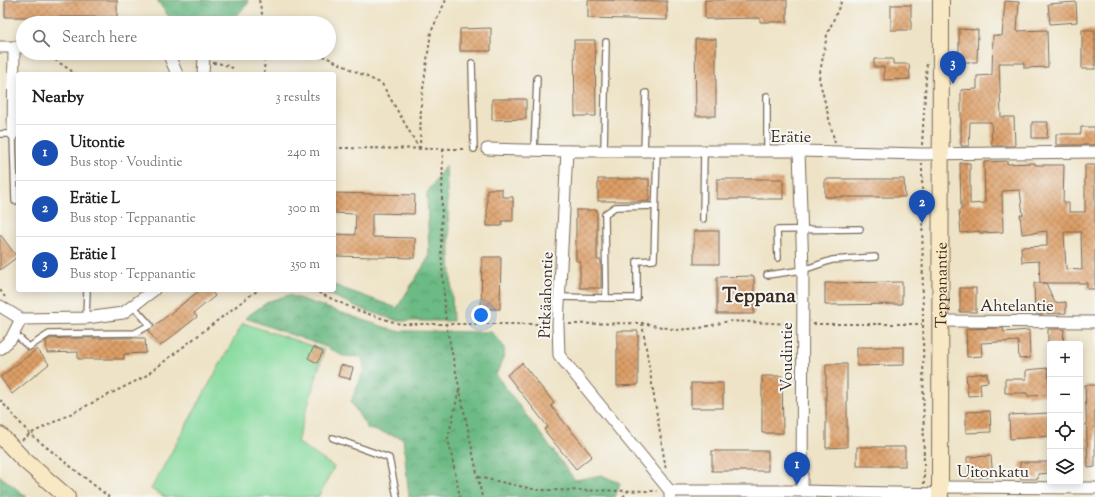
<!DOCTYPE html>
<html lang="en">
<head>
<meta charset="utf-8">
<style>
	body { margin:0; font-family:"Sorts Mill Goudy",serif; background:#f6f6f6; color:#202124 }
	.controls { position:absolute; right:12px; bottom:12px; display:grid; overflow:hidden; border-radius:4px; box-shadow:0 2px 10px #0003 }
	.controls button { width:36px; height:36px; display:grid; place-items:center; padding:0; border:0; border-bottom:1px solid #e0e0e0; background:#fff; color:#202124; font:20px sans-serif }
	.you { position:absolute; left:481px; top:315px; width:14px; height:14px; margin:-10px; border:3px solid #fff; border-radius:50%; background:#1a73e8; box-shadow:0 0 0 6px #1a73e833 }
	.badge { display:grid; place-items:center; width:26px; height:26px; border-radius:50%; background:#0b8043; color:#fff; font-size:13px; font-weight:700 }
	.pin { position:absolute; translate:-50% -33px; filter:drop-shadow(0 1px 2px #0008) }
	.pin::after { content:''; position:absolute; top:21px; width:14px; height:12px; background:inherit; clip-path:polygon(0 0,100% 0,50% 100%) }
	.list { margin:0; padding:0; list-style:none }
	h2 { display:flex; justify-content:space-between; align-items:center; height:52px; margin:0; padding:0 16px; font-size:17px }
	h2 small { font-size:13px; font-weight:400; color:#757577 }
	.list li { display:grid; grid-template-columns:26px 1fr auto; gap:12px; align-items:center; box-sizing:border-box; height:56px; padding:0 16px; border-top:1px solid #e0e0e0 }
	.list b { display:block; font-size:15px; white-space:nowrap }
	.list p { margin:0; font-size:13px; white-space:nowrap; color:#757577 }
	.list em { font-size:13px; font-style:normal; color:#757577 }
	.icon { flex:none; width:22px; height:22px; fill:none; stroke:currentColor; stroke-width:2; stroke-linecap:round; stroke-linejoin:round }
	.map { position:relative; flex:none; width:1095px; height:497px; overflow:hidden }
	.search { position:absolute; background:#fff; box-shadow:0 2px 10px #0003; left:16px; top:16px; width:320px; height:44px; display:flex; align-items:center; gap:10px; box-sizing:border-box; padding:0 14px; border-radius:22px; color:#757577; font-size:15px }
	.panel { position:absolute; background:#fff; box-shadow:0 2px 10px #0003; left:16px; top:72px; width:320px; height:220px; border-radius:4px }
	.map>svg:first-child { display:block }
</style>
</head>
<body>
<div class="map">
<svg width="1095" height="497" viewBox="0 0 1095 497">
	<defs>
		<pattern id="forest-crowns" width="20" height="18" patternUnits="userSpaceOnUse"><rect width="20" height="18" fill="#6cba84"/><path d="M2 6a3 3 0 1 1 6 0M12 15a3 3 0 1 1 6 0" fill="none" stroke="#5a976b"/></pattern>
		<pattern id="building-cross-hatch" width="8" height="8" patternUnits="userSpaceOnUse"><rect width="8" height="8" fill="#dd9e66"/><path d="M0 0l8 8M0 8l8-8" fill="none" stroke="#b48153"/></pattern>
	</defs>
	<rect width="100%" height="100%" fill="#f6f6f2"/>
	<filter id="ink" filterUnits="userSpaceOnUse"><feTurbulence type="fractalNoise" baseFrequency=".025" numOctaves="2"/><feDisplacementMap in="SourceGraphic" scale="8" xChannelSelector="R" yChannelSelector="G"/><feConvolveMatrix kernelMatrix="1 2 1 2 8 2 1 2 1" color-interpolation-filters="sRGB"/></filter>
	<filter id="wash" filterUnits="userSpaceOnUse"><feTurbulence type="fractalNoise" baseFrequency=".012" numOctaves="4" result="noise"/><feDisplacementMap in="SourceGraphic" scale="16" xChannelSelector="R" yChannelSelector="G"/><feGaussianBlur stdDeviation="0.9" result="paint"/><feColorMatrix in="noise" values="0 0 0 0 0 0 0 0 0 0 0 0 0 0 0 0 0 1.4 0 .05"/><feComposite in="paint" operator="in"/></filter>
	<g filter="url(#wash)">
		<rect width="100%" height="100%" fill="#eee3c6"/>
		<!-- grass -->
		<polygon fill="#85da9d" stroke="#60825e" points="243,323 324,350 297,442 334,467 318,497 165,497 151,489"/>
		<!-- forest -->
		<g fill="url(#forest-crowns)" stroke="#547251">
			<polygon points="157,0 248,0 248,4 234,18 224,23 173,23"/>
			<polygon points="446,165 453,321 398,321 362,309 320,290 334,290 334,285 397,308 429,257 427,193"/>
			<path d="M 289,295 L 396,331 L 491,332 C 511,351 505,351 496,375 L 575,480 L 601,475 L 620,483 L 615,497 L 409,497 L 403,438 L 368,429 L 351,402 L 364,370 L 362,357 L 343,356 L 326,347 L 245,318 L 269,301 Z"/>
			<polygon points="0,475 0,476 27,497 0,497"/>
		</g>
		<g id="blocks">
			<!-- building -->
			<g fill="url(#building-cross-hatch)" fill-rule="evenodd">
				<rect x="5" y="0" width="112" height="17"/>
				<polygon points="588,0 667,1 667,20 588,18"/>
				<polygon points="705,0 787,0 787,22 760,22 760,18 705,19"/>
				<polygon points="1005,1 1019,2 1017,31 1047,30 1048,67 1024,68 1024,63 999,63 1001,117 1014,117 1015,146 992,146 991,122 970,122 969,146 961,146 961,90 977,89 977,76 992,75 993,35 1002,36"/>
				<polygon points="1076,2 1077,22 1050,24 1048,4"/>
				<rect x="891" y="5" width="20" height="25"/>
				<polygon points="491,28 491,51 460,51 460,29"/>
				<polygon points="959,29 978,30 977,62 959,62"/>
				<rect x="1082" y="30" width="13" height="39"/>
				<polygon points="695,39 716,39 716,116 696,116"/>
				<polygon points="574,40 595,40 596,116 575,116"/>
				<polygon points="874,59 893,59 893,64 909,64 910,79 884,80 884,67 874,67"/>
				<polygon points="492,99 526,99 526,119 492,120"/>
				<polygon points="1032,122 1048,122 1047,138 1032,138"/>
				<polygon points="1081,127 1095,127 1095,145 1056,145 1056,134 1081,134"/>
				<path d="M 1007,161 L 1007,164 L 1035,163 L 1035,165 L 1064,165 L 1063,203 L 1069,203 L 1069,212 L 1085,212 L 1085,165 L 1095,165 L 1095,289 L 1087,289 L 1087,283 L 1040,283 L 1039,261 L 1022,262 L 1021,247 L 1047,246 L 1047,231 L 1022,234 L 1020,215 L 1023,215 L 1020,190 L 1002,191 L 1003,232 L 980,233 L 980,231 L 961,233 L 959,210 L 961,210 L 960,163 L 970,163 L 970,204 L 985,203 L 984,162 ZM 1064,232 L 1081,232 L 1082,270 L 1066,269 Z"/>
				<rect x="598" y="179" width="51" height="22"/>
				<rect x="717" y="179" width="66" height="20"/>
				<polygon points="825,179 904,179 905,197 825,197"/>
				<polygon points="487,189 502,189 502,197 513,197 513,221 502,221 502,226 487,226"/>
				<polygon points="334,193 415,195 414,214 372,213 372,237 415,238 415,258 334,256 334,234 355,235 356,214 334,213"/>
				<polygon points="576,210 597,210 597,260 601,260 601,288 580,288 580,261 576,261"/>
				<rect x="694" y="231" width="25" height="33"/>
				<polygon points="0,234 17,257 0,270"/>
				<polygon points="482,257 501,257 500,309 481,309"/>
				<polygon points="754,276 754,314 717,314 717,277"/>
				<polygon points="902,282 902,304 825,305 825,283"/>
				<polygon points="1034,283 1046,283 1055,303 1066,302 1066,313 1035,314"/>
				<rect x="960" y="288" width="16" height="24"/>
				<polygon points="200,290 211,290 215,296 194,313 197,317 160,346 148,331"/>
				<polygon points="1003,328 1004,332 1029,330 1030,358 1019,359 1018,341 981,343 982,356 967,357 966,329"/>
				<polygon points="1048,329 1064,329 1063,344 1048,344"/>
				<polygon points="617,331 638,331 638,385 617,386"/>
				<polygon points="69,338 145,338 146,353 124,354 124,359 78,359 78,352 47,353 46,341 49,339"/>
				<polygon points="314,347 323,352 317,363 308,358"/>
				<polygon points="857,347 904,347 904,365 857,366"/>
				<polygon points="37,349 49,364 12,394 0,377"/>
				<polygon points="522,363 554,403 551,406 592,456 576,469 544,430 548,427 507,375"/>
				<polygon points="826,364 847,364 847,447 826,448"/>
				<polygon points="341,365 353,368 350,379 338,376"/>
				<polygon points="1048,368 1050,395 1028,396 1027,393 1005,393 1005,379 1026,379 1026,370"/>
				<polygon points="987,373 988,382 980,383 981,395 968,396 966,375"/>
				<polygon points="762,376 782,376 783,433 762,433"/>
				<rect x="691" y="383" width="32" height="25"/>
				<polygon points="1085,385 1095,385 1095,467 1088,468"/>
				<polygon points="990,411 991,432 966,433 966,412"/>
				<polygon points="1050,413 1050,436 1010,439 1009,415"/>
				<rect x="857" y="447" width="48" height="19"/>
				<rect x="712" y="451" width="56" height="20"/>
				<polygon points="991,456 993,477 968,478 967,457"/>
				<polygon points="1020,462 1050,462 1050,473 1038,474 1038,479 1020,479"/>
			</g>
		</g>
	</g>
	<g filter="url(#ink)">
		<use href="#blocks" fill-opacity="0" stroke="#7a6b59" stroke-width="1"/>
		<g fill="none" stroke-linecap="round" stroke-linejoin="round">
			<!-- lane casing -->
			<g stroke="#7a6b59" stroke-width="8">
				<g id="lane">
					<polyline points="472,63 474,149"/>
					<polyline points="0,134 13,134 15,201"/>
					<polyline points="534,150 537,78"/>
					<polyline points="604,151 606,42"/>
					<polyline points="644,151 646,93"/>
					<polyline points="767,151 767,96"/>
					<polyline points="655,206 615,207 605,214 606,298 637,298 637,261 654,260 657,151"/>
					<polyline points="703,219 704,151"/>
					<polyline points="778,258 777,230 860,229"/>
					<polyline points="767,275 803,270 832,260 875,257"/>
					<polyline points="559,297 606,298"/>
					<polyline points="86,318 87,290"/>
					<polyline points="14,333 29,347 49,334 135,333 150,325 133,306"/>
					<polyline points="333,438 389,458 397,497"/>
				</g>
			</g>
			<!-- street casing -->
			<g stroke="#7a6b59" stroke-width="13">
				<g id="street">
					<polyline points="0,47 23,47"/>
					<polyline points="168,53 177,74"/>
					<polyline points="202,53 204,56 203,74"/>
					<polyline points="13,134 14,47"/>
					<polyline points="487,149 567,151 799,151 922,154 1095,152"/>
					<polyline points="567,151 558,324 559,355 670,491 670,497"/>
					<polyline points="799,151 803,270 802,491"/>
					<polyline points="0,306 21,319 86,318 123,313 154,290"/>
					<polyline points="939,321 1095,322"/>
					<polyline points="0,349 11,339 21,319"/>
					<polyline points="940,487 1095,488"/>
					<polyline points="670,491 802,491 940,494"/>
				</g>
			</g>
			<!-- secondary casing -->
			<g stroke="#7a6b59" stroke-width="18">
				<g id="secondary">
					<polyline points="0,435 23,459 67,497"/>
					<path id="s1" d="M 940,497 L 941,0"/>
				</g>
			</g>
			<!-- path -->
			<g stroke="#7a6b59" stroke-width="2" stroke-dasharray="3 3" stroke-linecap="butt">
				<polyline points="259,0 264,23"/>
				<polyline points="45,53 76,74"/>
				<polyline points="317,53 382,84 419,148"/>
				<polyline points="213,63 223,64 233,68"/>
				<polyline points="264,74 265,53"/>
				<polyline points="835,143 819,78 827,35 842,0"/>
				<polyline points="922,145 927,61"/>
				<polyline points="334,148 467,149"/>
				<polyline points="420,149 421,103 431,32 446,0"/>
				<polyline points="443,149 441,249 446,324 482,497"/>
				<polyline points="922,163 924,485"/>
				<polyline points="0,290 5,297"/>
				<polyline points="313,290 356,310 400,324 548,324"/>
				<polyline points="642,323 666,470"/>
				<polyline points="569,324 642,323 677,330 700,328 729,321 793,324"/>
				<polyline points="813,324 922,324"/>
				<polyline points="459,390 448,438 460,497"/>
				<polyline points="0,400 30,434 109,497"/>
				<polyline points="22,440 30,434 144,377 252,294 259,290"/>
				<polyline points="478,477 537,490 657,491"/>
				<polyline points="623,497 629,490"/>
			</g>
			<!-- lane -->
			<use href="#lane" stroke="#fff" stroke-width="5.5"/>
			<!-- street -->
			<use href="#street" stroke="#fff" stroke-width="11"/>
			<!-- secondary -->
			<use href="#secondary" stroke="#f8e8c3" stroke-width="16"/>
		</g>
	</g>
	<g text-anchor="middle" stroke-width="4" stroke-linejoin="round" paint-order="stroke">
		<!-- street labels -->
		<g font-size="16" fill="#3b2a1e" stroke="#f6f6f2">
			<text x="791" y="142">Erätie</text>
			<text dy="6" stroke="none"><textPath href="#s1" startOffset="212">Teppanantie</textPath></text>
			<text transform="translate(545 295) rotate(-88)" y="6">Pitkäahontie</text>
			<text x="1017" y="311">Ahtelantie</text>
			<text transform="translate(786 357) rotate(-90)" y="6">Voudintie</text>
			<text x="993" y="477">Uitonkatu</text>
		</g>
		<!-- district labels -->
		<g font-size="20" font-weight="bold" fill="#3b2a1e" stroke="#f6f6f2">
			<text x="759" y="302">Teppana</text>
		</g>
	</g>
</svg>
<div class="controls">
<button>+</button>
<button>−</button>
<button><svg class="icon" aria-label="locate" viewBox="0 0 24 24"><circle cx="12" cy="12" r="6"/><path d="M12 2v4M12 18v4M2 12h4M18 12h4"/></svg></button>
<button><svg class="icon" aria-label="layers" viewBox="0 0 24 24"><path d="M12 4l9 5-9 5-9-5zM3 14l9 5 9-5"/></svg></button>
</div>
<div class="you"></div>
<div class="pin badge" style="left:797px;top:485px;background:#1a4fb4">1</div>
<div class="pin badge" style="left:922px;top:223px;background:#1a4fb4">2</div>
<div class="pin badge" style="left:953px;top:84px;background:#1a4fb4">3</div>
<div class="search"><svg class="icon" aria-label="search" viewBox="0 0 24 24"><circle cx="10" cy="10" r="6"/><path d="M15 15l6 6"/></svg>Search here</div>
<section class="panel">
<h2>Nearby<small>3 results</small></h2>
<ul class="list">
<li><span class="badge" style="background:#1a4fb4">1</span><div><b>Uitontie</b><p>Bus stop · Voudintie</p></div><em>240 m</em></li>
<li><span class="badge" style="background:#1a4fb4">2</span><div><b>Erätie L</b><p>Bus stop · Teppanantie</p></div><em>300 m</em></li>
<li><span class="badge" style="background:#1a4fb4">3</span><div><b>Erätie I</b><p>Bus stop · Teppanantie</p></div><em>350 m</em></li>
</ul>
</section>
</div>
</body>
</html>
